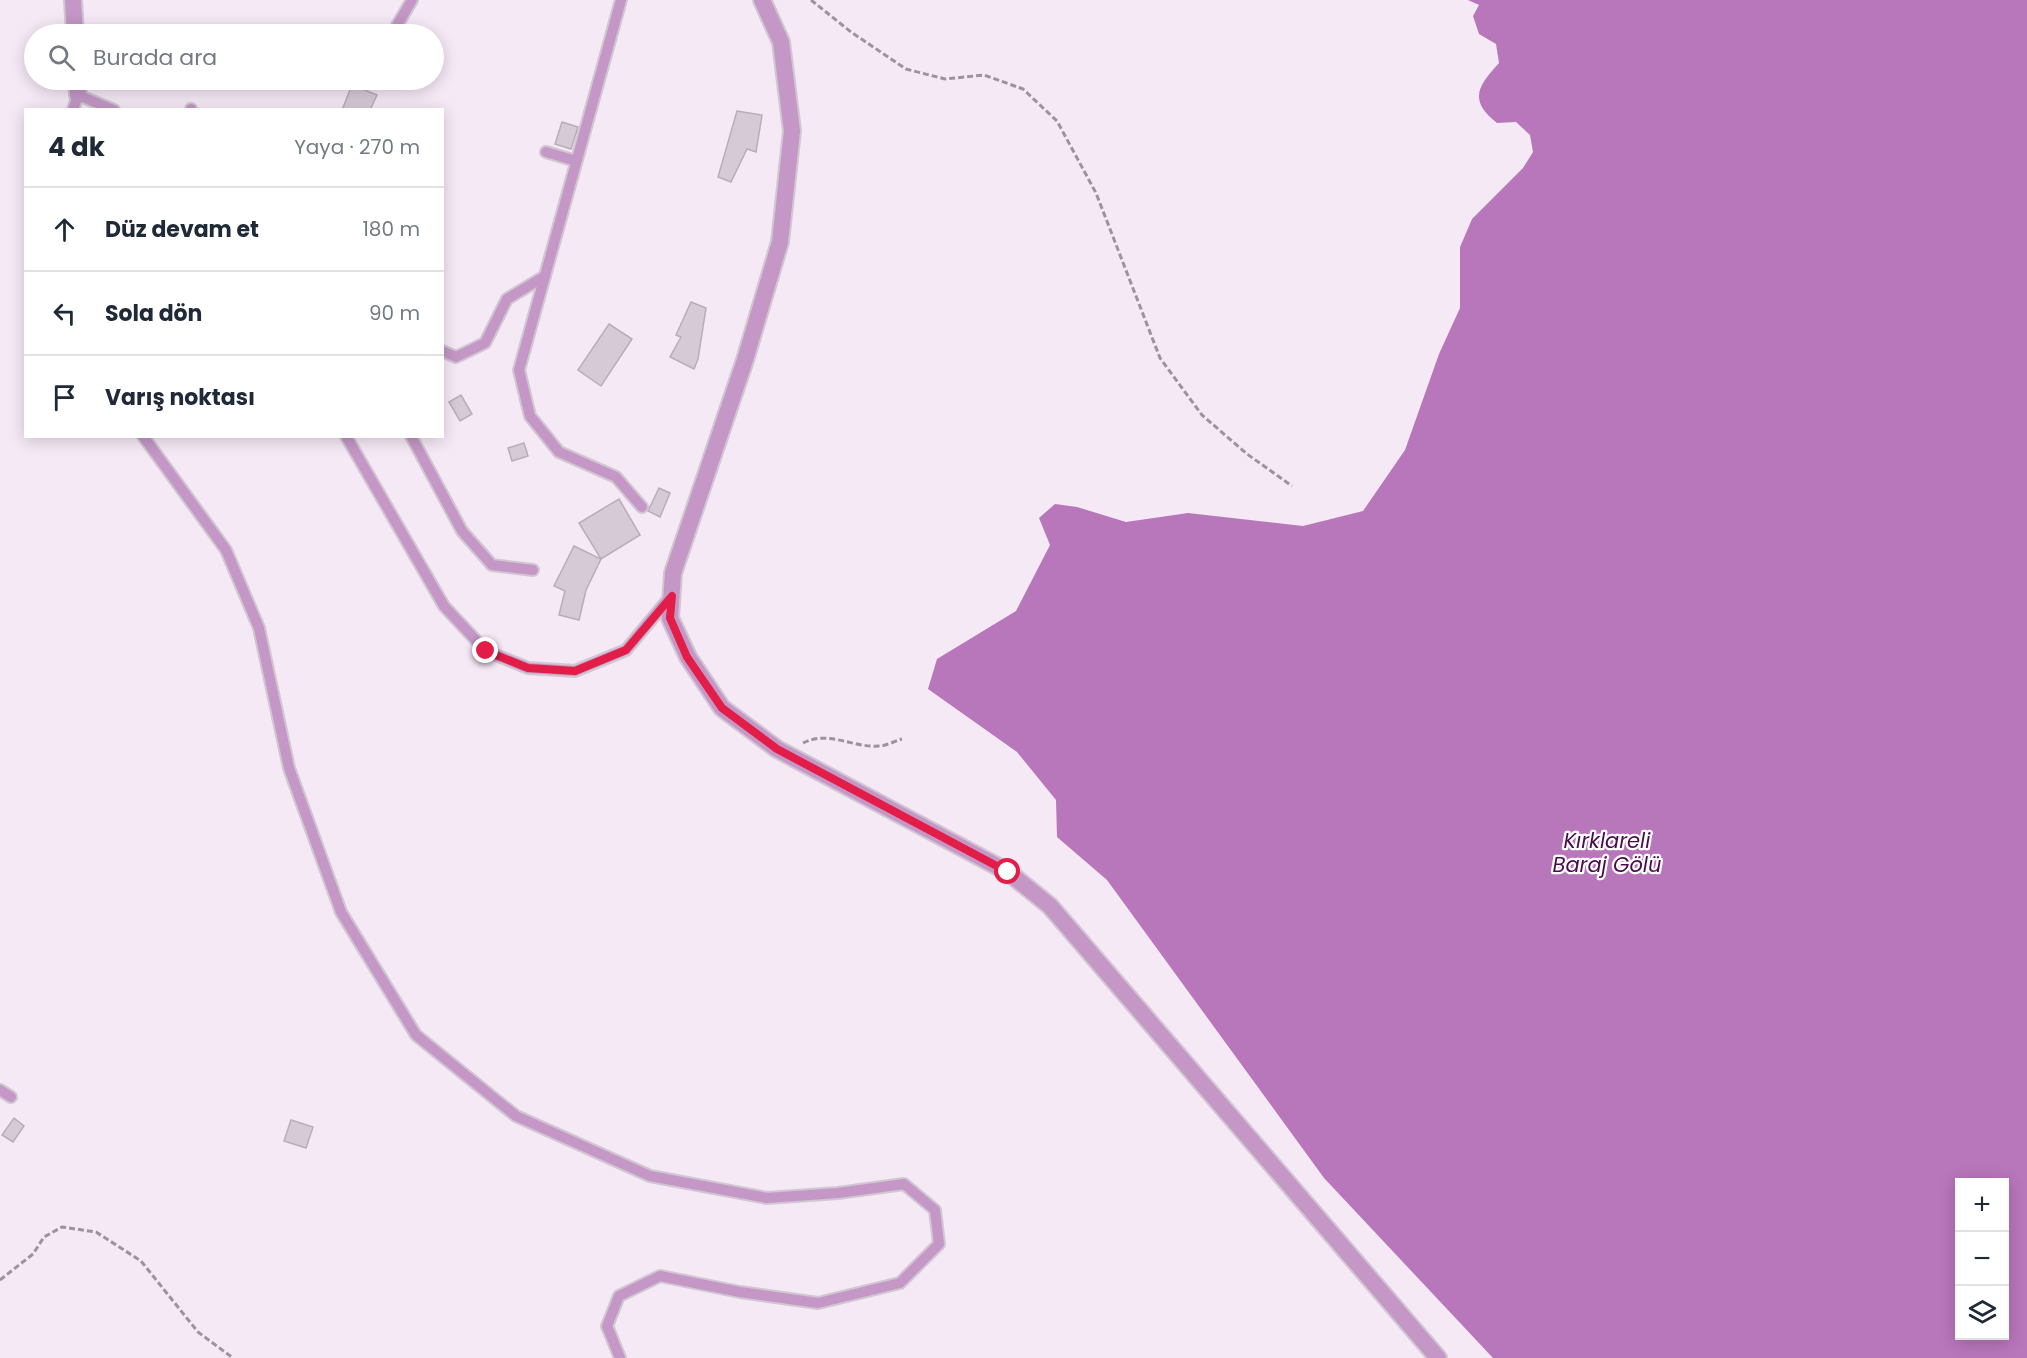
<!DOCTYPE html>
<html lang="tr">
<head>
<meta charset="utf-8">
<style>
	body { margin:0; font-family:Poppins,sans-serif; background:#f6f6f7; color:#1f2937 }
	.controls { position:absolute; right:18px; bottom:18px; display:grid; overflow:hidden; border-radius:0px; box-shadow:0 3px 15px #0003 }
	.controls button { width:54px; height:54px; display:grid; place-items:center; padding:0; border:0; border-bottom:2px solid #e0e1e3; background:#fff; color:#1f2937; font:30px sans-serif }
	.stop { position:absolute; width:18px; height:18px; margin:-14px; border:4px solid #e11d48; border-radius:50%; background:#fff }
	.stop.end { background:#e11d48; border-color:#fff; box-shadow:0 2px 6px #0008 }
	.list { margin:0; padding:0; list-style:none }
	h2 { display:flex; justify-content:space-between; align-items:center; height:78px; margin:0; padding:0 24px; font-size:26px }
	h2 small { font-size:20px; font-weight:400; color:#747a83 }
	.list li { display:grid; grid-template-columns:39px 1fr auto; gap:18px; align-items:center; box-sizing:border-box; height:84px; padding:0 24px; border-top:2px solid #e0e1e3 }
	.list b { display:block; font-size:22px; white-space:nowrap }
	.list em { font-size:20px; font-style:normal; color:#747a83 }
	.icon { flex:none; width:33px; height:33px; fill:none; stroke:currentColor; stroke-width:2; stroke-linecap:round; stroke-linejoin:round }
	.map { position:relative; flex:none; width:2027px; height:1358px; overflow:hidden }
	.search { position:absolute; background:#fff; box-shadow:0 3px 15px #0003; left:24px; top:24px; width:420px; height:66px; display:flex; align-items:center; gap:15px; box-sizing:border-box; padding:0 21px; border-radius:33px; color:#747a83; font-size:22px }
	.panel { position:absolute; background:#fff; box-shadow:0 3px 15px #0003; left:24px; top:108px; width:420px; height:330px; border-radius:0px }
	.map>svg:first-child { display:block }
</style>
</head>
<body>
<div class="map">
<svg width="2027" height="1358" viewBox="0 0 2027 1358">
	<rect width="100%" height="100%" fill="#f6e9f6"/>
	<!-- water -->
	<path fill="#b876bb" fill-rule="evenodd" d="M 1468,0 L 2027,0 L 2027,1358 L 1493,1358 L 1324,1178 L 1107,880 L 1057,837 L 1056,800 L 1017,752 L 928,689 L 937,659 L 1016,611 L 1050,545 L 1039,518 L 1055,504 L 1077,507 L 1126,522 L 1188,513 L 1303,526 L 1363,511 L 1405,450 L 1439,354 L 1460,308 L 1460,247 L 1472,219 L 1523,168 L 1533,152 L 1530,135 L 1516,122 L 1497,123 C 1468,100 1478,86 1499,63 L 1496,44 L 1479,34 L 1473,16 L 1479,5 ZM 1960,1182 L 2004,1182 L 2004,1336 L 1960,1336 Z"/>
	<!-- building -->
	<g fill="#d6cad6" stroke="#b9adba" stroke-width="1.5">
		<polygon points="352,85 377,95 370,110 342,110"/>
		<polygon points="737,111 762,115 756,152 747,149 731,182 718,177"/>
		<polygon points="562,122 578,127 571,149 555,144"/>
		<polygon points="691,302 706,308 698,359 694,369 670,357 681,337 676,335"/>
		<polygon points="609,324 632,339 601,386 578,370"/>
		<polygon points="461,395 472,414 460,421 449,402"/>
		<polygon points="524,443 528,456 512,461 508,448"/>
		<polygon points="659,488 670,493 660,517 648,511"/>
		<polygon points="619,499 640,535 601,559 579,523"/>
		<polygon points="574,546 601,559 586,590 579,620 559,615 565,591 554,586"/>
		<polygon points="14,1118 24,1126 13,1142 2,1135"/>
		<polygon points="291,1120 313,1127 306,1148 284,1141"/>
	</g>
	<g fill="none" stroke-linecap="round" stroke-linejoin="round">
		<!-- service casing -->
		<g stroke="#d1c6d1" stroke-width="14">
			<g id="service">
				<polyline points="621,0 519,370 530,416 559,452 616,477 642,507"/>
				<polyline points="392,34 412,0"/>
				<polyline points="379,81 379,80"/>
				<polyline points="73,110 78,95 114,110"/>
				<polyline points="191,110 191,109"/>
				<polyline points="546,152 576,161"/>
				<polyline points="442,351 456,357 485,343 507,299 545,276"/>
				<polyline points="143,436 226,550 259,628 289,768 341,912 416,1035 516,1116 650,1176 767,1198 838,1193 904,1184 935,1210 939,1244 900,1283 818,1303 740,1292 660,1276 619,1296 607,1326 620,1358"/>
				<polyline points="346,436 444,606 486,651 528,668 575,671 626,650 671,596"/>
				<polyline points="411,436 462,531 492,565 533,570"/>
				<polyline points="0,1090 11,1097"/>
			</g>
		</g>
		<!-- minor casing -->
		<g stroke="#d1c6d1" stroke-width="20">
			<g id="minor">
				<polyline points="73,0 75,34"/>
				<polyline points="77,80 78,95"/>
			</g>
		</g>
		<!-- tertiary casing -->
		<g stroke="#d1c6d1" stroke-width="20">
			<polyline id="tertiary" points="762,0 781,42 792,131 780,242 745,360 673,573 670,618 688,657 722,708 777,749 1008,872 1050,906 1438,1358"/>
		</g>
		<!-- path -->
		<g stroke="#9c939c" stroke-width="3" stroke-dasharray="6 3" stroke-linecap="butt">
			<polyline points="811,0 851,32 906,69 945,79 984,75 1023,89 1057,121 1096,193 1160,358 1202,415 1247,454 1292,486"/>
			<path d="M 803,743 C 828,730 853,748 879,746 C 886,746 895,741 902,739"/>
			<polyline points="0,1280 33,1254 44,1237 62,1227 96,1232 141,1261 198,1332 233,1358"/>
		</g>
		<!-- service -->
		<use href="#service" stroke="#c497c6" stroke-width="10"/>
		<!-- minor -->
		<use href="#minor" stroke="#c497c6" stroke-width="16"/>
		<!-- tertiary -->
		<use href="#tertiary" stroke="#c497c6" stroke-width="16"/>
	</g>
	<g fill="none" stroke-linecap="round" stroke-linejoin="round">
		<!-- route -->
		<polyline stroke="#e11d48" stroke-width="8" points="486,651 528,668 575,671 626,650 672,596 670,618 687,657 722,708 777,749 1008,872"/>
	</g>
	<g text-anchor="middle" stroke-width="4.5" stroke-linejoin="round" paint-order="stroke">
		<!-- water labels -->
		<g font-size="21" font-style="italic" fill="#4a0c4e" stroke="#fff">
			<text x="1607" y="848">Kırklareli<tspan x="1607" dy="24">Baraj Gölü</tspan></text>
		</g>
	</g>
</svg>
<div class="controls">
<button>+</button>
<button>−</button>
<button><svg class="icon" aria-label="layers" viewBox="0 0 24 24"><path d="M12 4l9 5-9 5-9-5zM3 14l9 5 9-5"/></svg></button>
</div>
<div class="stop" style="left:1008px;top:872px"></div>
<div class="stop end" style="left:486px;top:651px"></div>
<div class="search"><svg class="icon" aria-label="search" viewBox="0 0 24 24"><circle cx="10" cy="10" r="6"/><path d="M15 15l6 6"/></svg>Burada ara</div>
<section class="panel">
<h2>4 dk<small>Yaya · 270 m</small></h2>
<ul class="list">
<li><svg class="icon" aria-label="ahead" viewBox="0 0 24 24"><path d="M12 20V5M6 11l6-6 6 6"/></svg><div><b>Düz devam et</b></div><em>180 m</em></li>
<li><svg class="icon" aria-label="left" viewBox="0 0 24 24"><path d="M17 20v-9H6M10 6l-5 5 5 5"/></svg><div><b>Sola dön</b></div><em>90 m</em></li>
<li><svg class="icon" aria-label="arrive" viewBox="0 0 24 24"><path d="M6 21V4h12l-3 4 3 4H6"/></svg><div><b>Varış noktası</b></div></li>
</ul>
</section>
</div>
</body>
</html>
